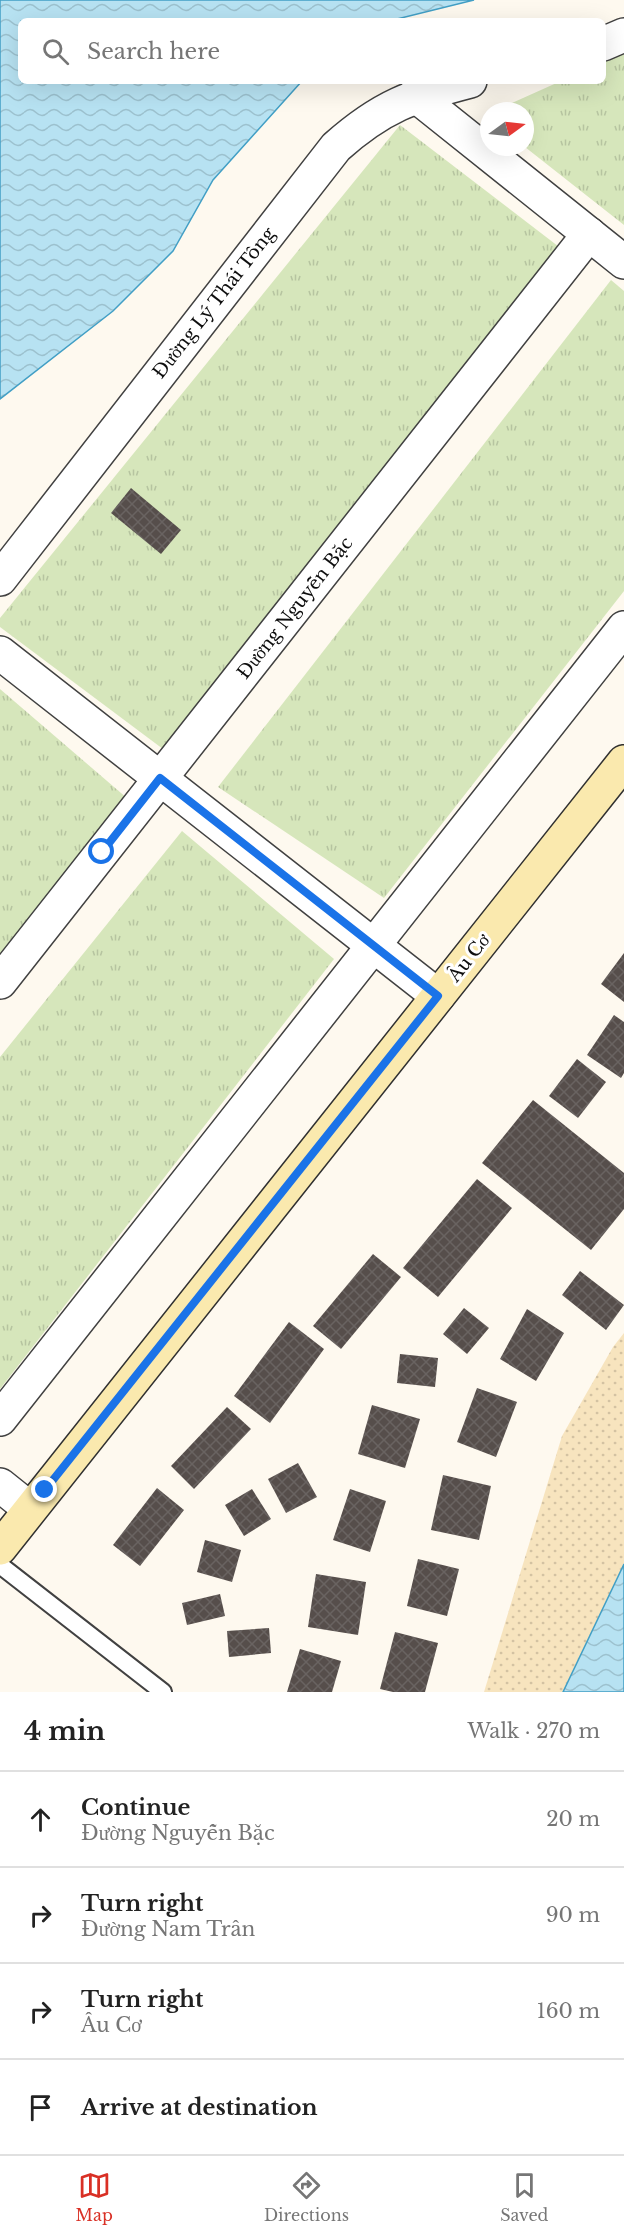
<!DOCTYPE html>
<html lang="en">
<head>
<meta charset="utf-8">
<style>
	body { margin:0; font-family:"Libre Baskerville",serif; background:#f6f6f6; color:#222 }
	.compass { position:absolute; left:480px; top:102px; width:54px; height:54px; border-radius:50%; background:#fff; box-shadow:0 6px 24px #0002; rotate:75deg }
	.stop { position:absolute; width:18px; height:18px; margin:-14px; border:4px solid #1a73e8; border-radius:50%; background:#fff }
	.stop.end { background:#1a73e8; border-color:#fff; box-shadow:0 2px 6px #0008 }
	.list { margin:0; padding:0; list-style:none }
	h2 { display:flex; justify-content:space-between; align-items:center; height:78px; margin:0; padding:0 24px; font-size:26px }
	h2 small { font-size:20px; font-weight:400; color:#767676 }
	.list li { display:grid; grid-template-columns:39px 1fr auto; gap:18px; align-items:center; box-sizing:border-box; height:96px; padding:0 24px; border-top:2px solid #e0e0e0 }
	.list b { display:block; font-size:22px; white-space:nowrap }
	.list p { margin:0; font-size:20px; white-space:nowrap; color:#767676 }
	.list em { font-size:20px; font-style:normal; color:#767676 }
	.icon { flex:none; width:33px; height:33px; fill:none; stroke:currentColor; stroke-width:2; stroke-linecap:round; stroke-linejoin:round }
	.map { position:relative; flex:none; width:624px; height:1692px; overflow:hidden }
	.search { position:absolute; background:#fff; box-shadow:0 6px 24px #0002; left:18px; right:18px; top:18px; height:66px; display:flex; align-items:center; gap:15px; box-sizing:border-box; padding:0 21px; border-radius:9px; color:#767676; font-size:22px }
	.sheet { height:462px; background:#fff }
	nav { display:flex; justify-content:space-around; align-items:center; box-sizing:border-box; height:84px; border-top:2px solid #e0e0e0; background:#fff; font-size:16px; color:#767676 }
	nav a { display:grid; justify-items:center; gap:3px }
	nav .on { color:#d93025 }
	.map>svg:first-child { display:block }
</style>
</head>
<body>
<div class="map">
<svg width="624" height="1692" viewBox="0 0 624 1692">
	<defs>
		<pattern id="grass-tufts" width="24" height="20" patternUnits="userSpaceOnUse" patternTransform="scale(1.5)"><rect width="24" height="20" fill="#d6e6bb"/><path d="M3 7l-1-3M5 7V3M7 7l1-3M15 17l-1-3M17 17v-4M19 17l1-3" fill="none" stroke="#b6c4a0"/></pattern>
		<pattern id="sand-dots" width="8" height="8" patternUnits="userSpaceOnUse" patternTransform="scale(1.5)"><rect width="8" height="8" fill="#f7e4be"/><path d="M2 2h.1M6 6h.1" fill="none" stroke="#d3c2a2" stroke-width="1.8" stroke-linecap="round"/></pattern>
		<pattern id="water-waves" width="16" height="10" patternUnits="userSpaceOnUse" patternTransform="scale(1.5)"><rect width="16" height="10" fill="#b7e2f2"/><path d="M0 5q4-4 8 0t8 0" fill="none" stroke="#9cc1ce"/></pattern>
		<pattern id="building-cross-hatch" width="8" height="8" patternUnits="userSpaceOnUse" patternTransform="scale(1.5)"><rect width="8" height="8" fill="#564e4b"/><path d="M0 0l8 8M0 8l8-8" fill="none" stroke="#696361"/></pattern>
	</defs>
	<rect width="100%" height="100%" fill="#fef9ef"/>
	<!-- grass -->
	<g fill="url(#grass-tufts)">
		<polygon points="624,52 624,225 525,147 525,111 494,111 561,81 603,81 603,62"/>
		<polygon points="400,125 567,253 179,761 0,627 0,618"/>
		<polygon points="611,280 624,291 624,591 384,898 218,787"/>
		<polygon points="0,689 128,799 0,965"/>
		<polygon points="182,831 334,959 0,1389 0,1057"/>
	</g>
	<!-- sand -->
	<polygon fill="url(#sand-dots)" points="624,1333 624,1564 563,1692 484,1692 562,1436 613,1347"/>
	<!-- water -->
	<g fill="url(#water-waves)" stroke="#429fc5" stroke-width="1.5">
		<polygon points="0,0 474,0 389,21 21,21 21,81 302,81 213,180 173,251 113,311 0,399"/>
		<polygon points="624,1564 624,1692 563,1692"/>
	</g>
	<!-- building -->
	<g fill="url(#building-cross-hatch)">
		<polygon points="131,488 181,530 161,554 111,513"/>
		<polygon points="624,953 624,1002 601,984"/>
		<polygon points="614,1015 624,1022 624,1073 621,1078 587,1055"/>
		<polygon points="577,1059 606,1082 578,1118 549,1096"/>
		<polygon points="533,1100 624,1173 624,1209 591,1250 482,1163"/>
		<polygon points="477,1179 512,1208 438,1297 403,1268"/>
		<polygon points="373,1254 401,1277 341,1349 313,1326"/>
		<polygon points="580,1271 624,1305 606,1330 562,1295"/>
		<polygon points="464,1308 489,1328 467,1354 443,1334"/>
		<polygon points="527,1309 564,1333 536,1381 500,1359"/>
		<polygon points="289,1322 324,1349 270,1423 234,1396"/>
		<polygon points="400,1354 438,1358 435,1387 397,1383"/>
		<polygon points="477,1388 517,1402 496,1457 457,1442"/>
		<polygon points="372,1405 420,1419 405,1468 358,1454"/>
		<polygon points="227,1407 251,1429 194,1489 171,1466"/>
		<polygon points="298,1463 317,1497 286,1513 268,1479"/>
		<polygon points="443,1475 491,1486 479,1540 431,1530"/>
		<polygon points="157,1488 184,1510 140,1566 113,1545"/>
		<polygon points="252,1489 271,1519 244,1536 225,1505"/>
		<polygon points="350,1489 386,1501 370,1552 333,1540"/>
		<polygon points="205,1540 241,1550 232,1582 197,1572"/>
		<polygon points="418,1559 459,1569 447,1616 407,1606"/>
		<polygon points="316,1574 366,1582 358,1635 308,1627"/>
		<polygon points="220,1594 225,1616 187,1625 182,1603"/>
		<polygon points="269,1628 271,1653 229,1657 227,1631"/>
		<polygon points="395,1632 438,1643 425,1692 393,1692 380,1689"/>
		<polygon points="300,1649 341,1661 332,1692 287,1692"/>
	</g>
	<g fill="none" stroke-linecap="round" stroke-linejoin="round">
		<!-- service casing -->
		<g stroke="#414141" stroke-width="20">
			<polyline id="service" points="0,1565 163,1692"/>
		</g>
		<!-- minor casing -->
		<g stroke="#414141" stroke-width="36">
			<g id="minor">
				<polyline points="603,44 624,35"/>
				<polyline points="415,95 624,262"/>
				<path d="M 0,579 L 336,147 C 382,106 412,96 470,81"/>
				<polyline points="0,653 438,996"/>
				<polyline points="0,982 589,234"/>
				<polyline points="0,1419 624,628"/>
				<polyline points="0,1485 30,1509"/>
			</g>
		</g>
		<!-- secondary casing -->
		<g stroke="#303030" stroke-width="36">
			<polyline id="secondary" points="0,1548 624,762"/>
		</g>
		<!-- service -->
		<use href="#service" stroke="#fff" stroke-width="16"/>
		<!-- minor -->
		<use href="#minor" stroke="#fff" stroke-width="33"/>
		<!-- secondary -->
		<use href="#secondary" stroke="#fae9ae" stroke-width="33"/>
	</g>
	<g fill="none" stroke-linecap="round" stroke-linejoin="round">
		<!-- route -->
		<polyline stroke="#1a73e8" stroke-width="8" points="45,1490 438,996 160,778 102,852"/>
	</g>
	<g text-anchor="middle" stroke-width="6" stroke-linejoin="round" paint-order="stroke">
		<!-- street labels -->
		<g font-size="18" fill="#0e0e0e" stroke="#fff">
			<text transform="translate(214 303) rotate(-52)" y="6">Đường Lý Thái Tông</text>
			<text transform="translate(295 608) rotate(-52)" y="6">Đường Nguyễn Bặc</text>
			<text transform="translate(469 958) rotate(-52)" y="6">Âu Cơ</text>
		</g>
	</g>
</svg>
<svg class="compass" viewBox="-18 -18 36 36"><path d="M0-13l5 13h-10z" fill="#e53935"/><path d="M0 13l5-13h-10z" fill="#767676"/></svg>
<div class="stop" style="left:102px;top:852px"></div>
<div class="stop end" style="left:45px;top:1490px"></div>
<div class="search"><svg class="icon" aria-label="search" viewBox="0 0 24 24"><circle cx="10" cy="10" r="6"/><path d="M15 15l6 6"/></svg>Search here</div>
</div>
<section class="sheet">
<h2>4 min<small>Walk · 270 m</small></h2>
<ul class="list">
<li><svg class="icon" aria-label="ahead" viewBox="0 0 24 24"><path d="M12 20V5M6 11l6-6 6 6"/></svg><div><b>Continue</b><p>Đường Nguyễn Bặc</p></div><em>20 m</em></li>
<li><svg class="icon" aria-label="right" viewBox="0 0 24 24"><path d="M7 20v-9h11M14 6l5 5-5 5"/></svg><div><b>Turn right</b><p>Đường Nam Trân</p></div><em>90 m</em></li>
<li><svg class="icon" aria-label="right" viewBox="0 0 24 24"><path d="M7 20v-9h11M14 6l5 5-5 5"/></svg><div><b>Turn right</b><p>Âu Cơ</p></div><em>160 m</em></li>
<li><svg class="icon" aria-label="arrive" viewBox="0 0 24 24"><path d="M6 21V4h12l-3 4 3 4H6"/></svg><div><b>Arrive at destination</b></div></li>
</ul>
</section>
<nav>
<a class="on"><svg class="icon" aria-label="map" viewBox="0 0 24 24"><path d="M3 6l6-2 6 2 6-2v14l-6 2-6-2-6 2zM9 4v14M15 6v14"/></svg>Map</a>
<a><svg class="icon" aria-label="directions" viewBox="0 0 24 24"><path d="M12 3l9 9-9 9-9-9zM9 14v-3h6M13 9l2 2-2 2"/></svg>Directions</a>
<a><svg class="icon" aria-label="saved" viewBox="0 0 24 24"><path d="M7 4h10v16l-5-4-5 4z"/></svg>Saved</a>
</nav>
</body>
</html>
